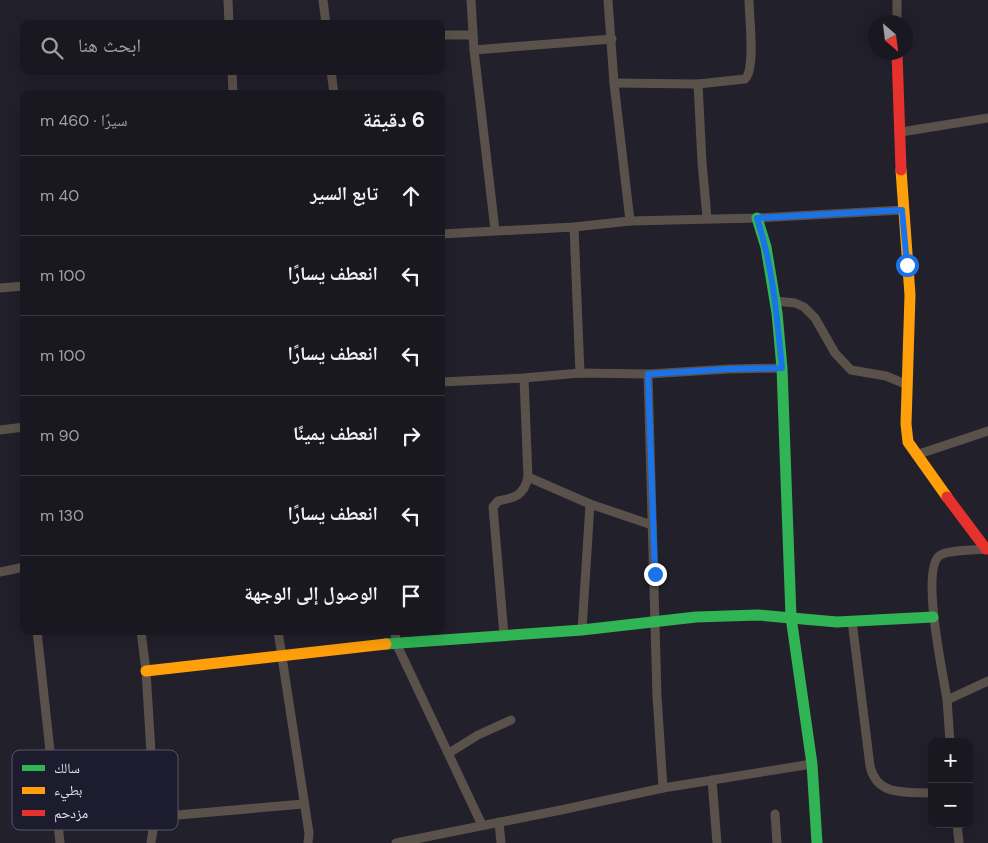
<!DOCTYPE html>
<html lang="ar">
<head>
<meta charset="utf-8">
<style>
	body { margin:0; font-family:"DM Sans","Noto Naskh Arabic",sans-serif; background:#26252d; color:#f1f3f6; direction:rtl }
	.controls { position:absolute; right:15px; bottom:15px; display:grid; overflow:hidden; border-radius:10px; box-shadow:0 5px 20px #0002 }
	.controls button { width:45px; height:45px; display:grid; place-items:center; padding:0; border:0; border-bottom:1px solid #37373e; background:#191820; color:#f1f3f6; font:25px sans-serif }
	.compass { position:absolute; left:868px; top:15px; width:45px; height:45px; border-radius:50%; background:#191820; box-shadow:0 5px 20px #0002; rotate:152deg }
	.stop { position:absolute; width:15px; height:15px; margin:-11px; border:4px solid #1a73e8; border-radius:50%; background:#fff }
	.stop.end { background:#1a73e8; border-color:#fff; box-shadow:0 1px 5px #0008 }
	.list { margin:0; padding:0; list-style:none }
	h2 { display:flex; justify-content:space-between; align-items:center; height:65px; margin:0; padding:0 20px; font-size:21px }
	h2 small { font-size:16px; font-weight:400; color:#9fa0a5 }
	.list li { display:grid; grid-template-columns:32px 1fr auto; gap:15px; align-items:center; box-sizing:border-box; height:80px; padding:0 20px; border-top:1px solid #37373e }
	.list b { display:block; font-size:19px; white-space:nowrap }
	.list em { font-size:16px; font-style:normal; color:#9fa0a5 }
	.icon { flex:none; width:28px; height:28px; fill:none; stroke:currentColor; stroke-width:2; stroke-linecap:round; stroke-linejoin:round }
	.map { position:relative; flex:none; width:988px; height:843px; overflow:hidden; direction:ltr }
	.search { position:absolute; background:#191820; box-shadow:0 5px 20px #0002; left:20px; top:20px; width:425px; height:55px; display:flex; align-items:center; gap:12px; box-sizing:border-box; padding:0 18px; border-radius:10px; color:#9fa0a5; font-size:19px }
	.panel { position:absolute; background:#191820; box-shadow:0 5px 20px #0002; left:20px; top:90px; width:425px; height:545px; border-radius:10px; direction:rtl }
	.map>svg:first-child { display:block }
</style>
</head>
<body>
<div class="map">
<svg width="988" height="843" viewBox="0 0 988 843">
	<rect width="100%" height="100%" fill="#21202b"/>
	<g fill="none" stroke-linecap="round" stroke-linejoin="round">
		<!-- street -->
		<g stroke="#5a514a" stroke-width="9">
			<polyline points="228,0 229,24"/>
			<polyline points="323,0 326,24"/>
			<polyline points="471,0 474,50 495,230"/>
			<polyline points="608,0 614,83 630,221"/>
			<polyline points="897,0 897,22"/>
			<polyline points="441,35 473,35"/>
			<polyline points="474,50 612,39"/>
			<polyline points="232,71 233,94"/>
			<polyline points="331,71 334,94"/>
			<path d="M 614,83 L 698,84 L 745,79 C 756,69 749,16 749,0"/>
			<polyline points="698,84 702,162 707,218"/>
			<polyline points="901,132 988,118"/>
			<polyline points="574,227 580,373"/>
			<polyline points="441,234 574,227 630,221 757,218 903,210"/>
			<polyline points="0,288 24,286"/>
			<polyline points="775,301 795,303 804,307 815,318 835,353 851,370 886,376 908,385"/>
			<polyline points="648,374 657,696 663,788"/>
			<polyline points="441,382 524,378 580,373 648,374 729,369 782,368"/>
			<polyline points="0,430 24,427"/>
			<polyline points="916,455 988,431"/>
			<polyline points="528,477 590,504 652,525"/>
			<polyline points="0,572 24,567"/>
			<path d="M 852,621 L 870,766 C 877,797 906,792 932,793"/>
			<polyline points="582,630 590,504"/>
			<polyline points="37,631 60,843"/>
			<polyline points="141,631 146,671 155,817 151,843"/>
			<polyline points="278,631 309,833 308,843"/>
			<polyline points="395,631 396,643 482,825"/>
			<path d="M 504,635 L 493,507 L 498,501 C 514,498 524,496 528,477 L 524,378"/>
			<polyline points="947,700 988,681"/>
			<path d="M 950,742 C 949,728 948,713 947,699 C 943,674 921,572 939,556 C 946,550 978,550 988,549"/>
			<polyline points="449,753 478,735 511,720"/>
			<polyline points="712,780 717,843"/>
			<polyline points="775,814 777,843"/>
			<polyline points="155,817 303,804"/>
			<polyline points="499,822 501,843"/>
			<polyline points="957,824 959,843"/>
			<polyline points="396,843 561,810 663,788 812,764"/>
		</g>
		<!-- fast -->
		<g stroke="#30b455" stroke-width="11">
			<polyline points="757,218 766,247 777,313 782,368 791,617 812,764 817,843"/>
			<polyline points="386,644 582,630 696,617 758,615 837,622 933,617"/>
		</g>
		<!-- slow -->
		<g stroke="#ff9f0a" stroke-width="11">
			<polyline points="901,170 910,295 906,424 908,442 947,497"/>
			<polyline points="146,671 386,644"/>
		</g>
		<!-- jam -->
		<g stroke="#e5322d" stroke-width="11">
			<polyline points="897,52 901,170"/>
			<polyline points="947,497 986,549"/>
		</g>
	</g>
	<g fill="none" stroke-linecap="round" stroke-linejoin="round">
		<!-- route -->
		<path stroke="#1a73e8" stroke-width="6" d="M 655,574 L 648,374 L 729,369 L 782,368 C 777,317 773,267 757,218 L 902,210 L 907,265"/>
	</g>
	<!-- legend -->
	<rect x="12" y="750" width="166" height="80" rx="8" fill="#1d1c2f" stroke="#585769" stroke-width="1"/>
	<rect x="22" y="765" width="23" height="6" fill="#30b455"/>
	<rect x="22" y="787" width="23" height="7" fill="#ff9f0a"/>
	<rect x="22" y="810" width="23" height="6" fill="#e5322d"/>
	<g font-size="14" fill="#e2e2ef">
		<text x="54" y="773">سالك</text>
		<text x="54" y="795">بطيء</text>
		<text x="54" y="818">مزدحم</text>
	</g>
</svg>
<div class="controls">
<button>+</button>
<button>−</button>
</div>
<svg class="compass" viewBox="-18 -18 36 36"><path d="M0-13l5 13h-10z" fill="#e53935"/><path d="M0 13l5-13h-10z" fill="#9fa0a5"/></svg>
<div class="stop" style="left:907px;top:265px"></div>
<div class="stop end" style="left:655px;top:574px"></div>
<div class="search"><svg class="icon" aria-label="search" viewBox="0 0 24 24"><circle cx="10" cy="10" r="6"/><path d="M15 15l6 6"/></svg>ابحث هنا</div>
<section class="panel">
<h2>6 دقيقة<small>سيرًا · 460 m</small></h2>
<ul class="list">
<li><svg class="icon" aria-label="ahead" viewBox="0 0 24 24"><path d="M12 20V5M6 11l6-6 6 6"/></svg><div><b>تابع السير</b></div><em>40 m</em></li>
<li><svg class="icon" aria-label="left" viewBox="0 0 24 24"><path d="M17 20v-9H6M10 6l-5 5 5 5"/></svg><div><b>انعطف يسارًا</b></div><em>100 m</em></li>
<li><svg class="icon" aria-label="left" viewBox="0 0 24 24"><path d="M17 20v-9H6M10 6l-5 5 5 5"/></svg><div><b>انعطف يسارًا</b></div><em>100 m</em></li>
<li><svg class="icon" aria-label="right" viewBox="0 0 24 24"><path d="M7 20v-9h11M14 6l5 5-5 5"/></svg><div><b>انعطف يمينًا</b></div><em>90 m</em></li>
<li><svg class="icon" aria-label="left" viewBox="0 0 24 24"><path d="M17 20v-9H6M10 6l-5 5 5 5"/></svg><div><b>انعطف يسارًا</b></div><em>130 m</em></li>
<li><svg class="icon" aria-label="arrive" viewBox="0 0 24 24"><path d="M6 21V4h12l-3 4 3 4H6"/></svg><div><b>الوصول إلى الوجهة</b></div></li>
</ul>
</section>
</div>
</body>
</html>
